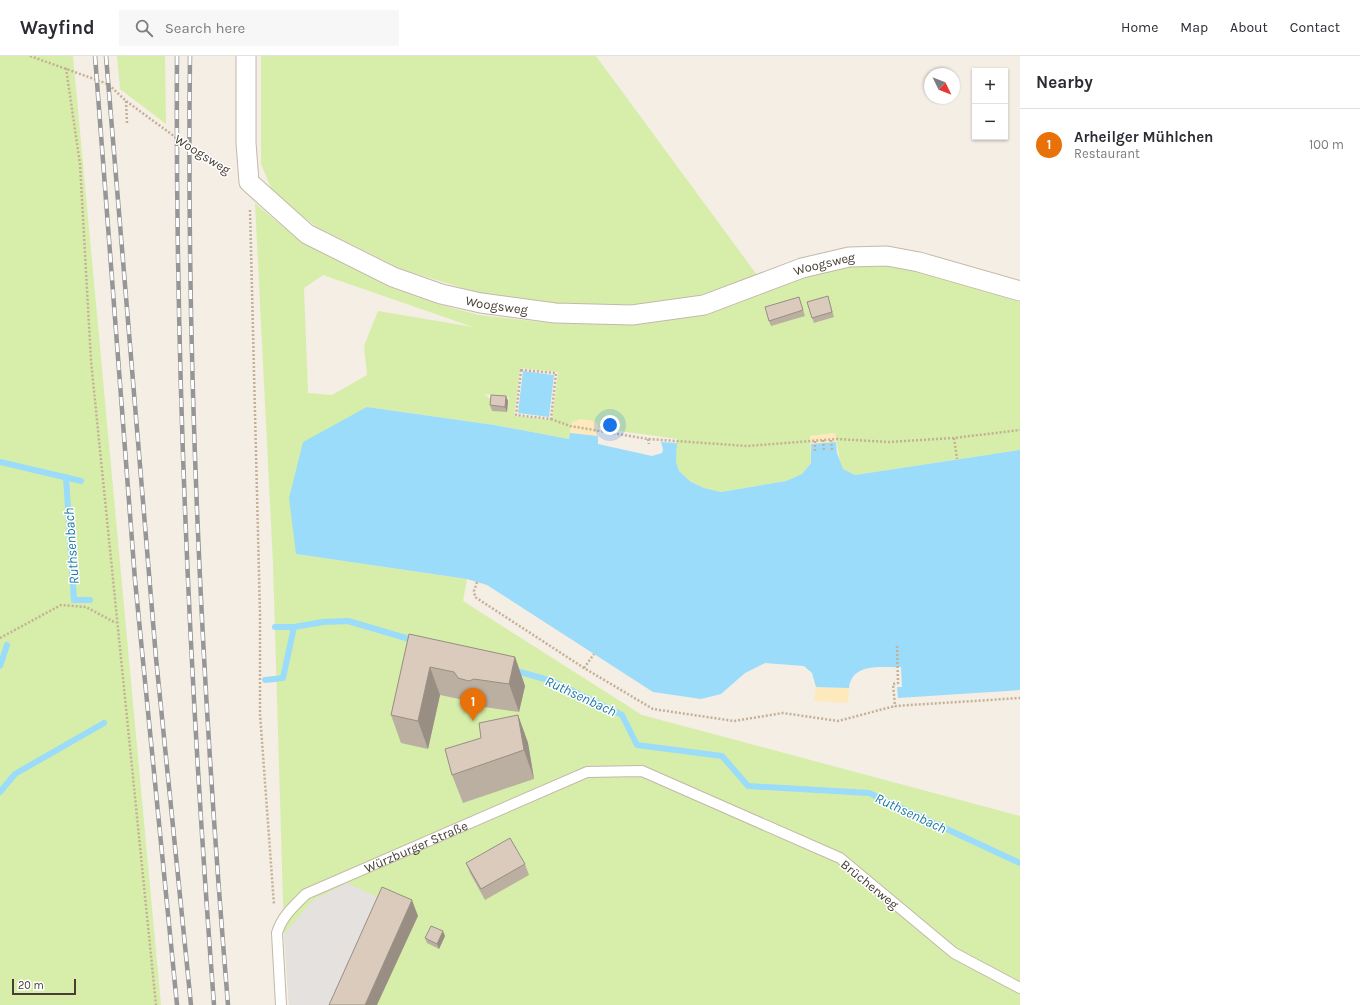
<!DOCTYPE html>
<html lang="en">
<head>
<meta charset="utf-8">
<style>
	body { margin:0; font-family:Karla,sans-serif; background:#f7f7f7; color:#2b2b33 }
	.controls { position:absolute; right:12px; top:12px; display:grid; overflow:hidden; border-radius:0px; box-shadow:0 1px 3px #0004 }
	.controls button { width:36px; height:36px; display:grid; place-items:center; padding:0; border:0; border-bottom:1px solid #e1e1e2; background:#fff; color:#2b2b33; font:20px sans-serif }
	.compass { position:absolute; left:924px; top:12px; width:36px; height:36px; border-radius:50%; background:#fff; box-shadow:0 1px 3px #0004; rotate:133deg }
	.scale { position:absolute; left:12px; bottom:10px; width:64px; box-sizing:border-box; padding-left:4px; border:2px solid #483e34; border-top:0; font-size:11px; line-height:14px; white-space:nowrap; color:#483e34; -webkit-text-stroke:3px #fff; paint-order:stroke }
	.you { position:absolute; left:610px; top:369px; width:14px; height:14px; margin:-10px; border:3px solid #fff; border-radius:50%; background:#1a73e8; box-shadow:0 0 0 6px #1a73e833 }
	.badge { display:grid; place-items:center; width:26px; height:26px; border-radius:50%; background:#ff1d11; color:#fff; font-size:13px; font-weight:700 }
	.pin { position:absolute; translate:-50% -33px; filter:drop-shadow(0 1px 2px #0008) }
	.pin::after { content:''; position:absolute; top:21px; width:14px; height:12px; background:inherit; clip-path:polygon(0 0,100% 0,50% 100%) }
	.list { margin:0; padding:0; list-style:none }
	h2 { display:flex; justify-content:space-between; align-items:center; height:52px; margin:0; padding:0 16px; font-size:17px }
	h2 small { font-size:13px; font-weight:400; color:#7c7c81 }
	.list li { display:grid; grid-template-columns:26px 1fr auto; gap:12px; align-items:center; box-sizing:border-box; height:72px; padding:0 16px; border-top:1px solid #e1e1e2 }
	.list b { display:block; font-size:15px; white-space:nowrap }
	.list p { margin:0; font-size:13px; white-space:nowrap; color:#7c7c81 }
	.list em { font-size:13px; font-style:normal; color:#7c7c81 }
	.icon { flex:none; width:22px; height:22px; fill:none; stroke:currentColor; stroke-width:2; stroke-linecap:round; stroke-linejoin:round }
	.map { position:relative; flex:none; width:1020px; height:949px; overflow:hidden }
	header { display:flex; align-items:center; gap:24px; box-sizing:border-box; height:56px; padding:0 20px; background:#fff; border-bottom:1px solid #e1e1e2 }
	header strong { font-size:19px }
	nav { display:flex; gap:22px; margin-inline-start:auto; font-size:14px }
	.search { width:280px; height:36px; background:#f7f7f7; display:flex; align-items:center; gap:10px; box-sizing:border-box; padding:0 14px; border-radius:0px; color:#7c7c81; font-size:15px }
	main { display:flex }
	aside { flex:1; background:#fff }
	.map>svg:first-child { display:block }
</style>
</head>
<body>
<header>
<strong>Wayfind</strong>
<div class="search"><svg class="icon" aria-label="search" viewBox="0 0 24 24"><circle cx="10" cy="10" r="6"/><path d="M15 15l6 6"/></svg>Search here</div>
<nav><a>Home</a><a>Map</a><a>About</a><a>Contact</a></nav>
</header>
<main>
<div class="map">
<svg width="1020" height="949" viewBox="0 0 1020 949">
	<rect width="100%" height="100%" fill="#f4eee5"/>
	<!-- green -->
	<g fill="#d6eea9" fill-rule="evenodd">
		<polygon points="0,0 73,0 161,949 0,949"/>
		<polygon points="117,0 165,0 166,68 120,33"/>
		<path d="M 261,0 L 596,0 L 757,219 L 701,240 L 670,247 L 673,264 C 735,254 790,219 851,210 C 902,203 971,231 1020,246 L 1020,394 L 855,419 L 843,413 L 840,405 L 835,377 L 810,380 L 811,407 L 802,418 L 786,425 L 721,436 L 704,432 L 691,426 L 679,415 L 676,406 L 677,383 L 598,372 L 598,368 L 571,369 L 569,383 L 494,369 L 367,351 L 296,498 L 467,523 L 463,545 L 642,659 L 1020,760 L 1020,949 L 289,949 L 284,878 L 273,508 L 255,147 L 300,185 L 389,231 L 437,248 L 479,259 L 550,267 L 553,248 L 482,238 L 401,213 L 319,172 L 286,149 L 271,132 L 261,108 ZM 323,219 L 473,271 L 378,255 L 364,290 L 367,319 L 332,339 L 308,337 L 304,232 ZM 520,312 L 558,316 L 552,364 L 514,360 ZM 484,338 L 509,341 L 507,356 Z"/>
	</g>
	<!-- sand -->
	<g fill="#fde9bc">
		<polygon points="580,363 594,365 598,368 598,380 570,377 572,366"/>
		<polygon points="835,377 836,386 811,388 810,380"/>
		<polygon points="816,631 849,632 848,647 814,645"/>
	</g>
	<!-- parking -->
	<polygon fill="#e5e1de" points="347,827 388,846 341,949 289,949 284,878 313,844"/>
	<!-- water -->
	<g fill="#9adcf9">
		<polygon points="523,315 554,319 549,361 518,357"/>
		<path d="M 367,351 L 494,369 L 569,383 L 570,377 L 598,380 L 598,388 L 652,400 L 662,397 L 663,393 L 661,386 L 677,387 L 676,406 L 679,415 L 691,426 L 704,432 L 721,436 L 786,425 L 802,418 L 811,407 L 811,388 L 836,386 L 837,397 L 843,413 L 855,419 L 1020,394 L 1020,634 L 898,642 L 897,631 L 902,631 L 901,611 C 882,612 852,606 849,632 L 816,631 L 812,617 L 804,610 L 765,607 L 745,617 L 721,638 L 701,643 L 653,636 L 487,529 L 467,523 L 296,498 L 289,442 L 303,386 Z"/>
	</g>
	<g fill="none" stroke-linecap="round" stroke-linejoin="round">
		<!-- stream -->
		<g stroke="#9adcf9" stroke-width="6">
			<polyline points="0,406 81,425"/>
			<polyline points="66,421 74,544 90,544"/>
			<polyline points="275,571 294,571 323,566 348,565 416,585"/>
			<polyline points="0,610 7,589"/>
			<polyline points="513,614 552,625 622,659 637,689 722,700 748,730 869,737 1020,807"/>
			<polyline points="265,624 283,622 294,571"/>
			<polyline points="0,736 15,718 104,667"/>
		</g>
		<!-- lane casing -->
		<g stroke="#c4b8a9" stroke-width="12">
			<g id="lane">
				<path id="s1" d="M 281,949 L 277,877 C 282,860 294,850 306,838 L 587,716 L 642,715 L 840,802 L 954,897 L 1020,932"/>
			</g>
		</g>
		<!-- street casing -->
		<g stroke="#c4b8a9" stroke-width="21">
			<g id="street">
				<path id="s2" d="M 246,0 L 246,87 L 249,126 L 307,178 L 393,221 L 441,238 L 481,247 L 555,257 L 632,259 L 704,249 L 802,212 L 849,201 L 887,200 L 919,206 L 1020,235"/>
			</g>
		</g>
		<!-- path -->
		<g stroke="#c5af96" stroke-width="2.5" stroke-dasharray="2 2" stroke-linecap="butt">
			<polyline points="30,0 108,28 126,45 189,91 228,114"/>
			<polyline points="66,12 80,108 91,305 156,949"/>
			<polyline points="126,45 127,67"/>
			<polyline points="250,154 260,559 260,658 274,849"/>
			<polygon points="521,314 556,317 551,363 516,359"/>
			<polyline points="551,363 570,370 648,383 747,390 837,383 889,386 954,382 1020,374"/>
			<polyline points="954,382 957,403"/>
			<polyline points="648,383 649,388"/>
			<polyline points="823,384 824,395"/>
			<polyline points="831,384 832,394"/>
			<polyline points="815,385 815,395"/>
			<polyline points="477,526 474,535 475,541 584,612 653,653 734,665 783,657 838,665 895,650"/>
			<polyline points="0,582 61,549 86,551 116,567"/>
			<polyline points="897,590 898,627 893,628 895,650 1020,642"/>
			<polyline points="584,612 594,598"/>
		</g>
		<!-- lane -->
		<use href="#lane" stroke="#fff" stroke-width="10"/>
		<!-- street -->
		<use href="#street" stroke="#fff" stroke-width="19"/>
		<!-- rail casing -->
		<g stroke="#969696" stroke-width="4.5">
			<g id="rail">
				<polyline points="95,0 135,524 177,949"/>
				<polyline points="106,0 156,602 191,949"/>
				<path d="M 177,0 C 175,317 190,633 214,949"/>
				<path d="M 190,0 C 186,317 202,634 228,949"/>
			</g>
		</g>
		<!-- rail -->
		<use href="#rail" stroke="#fff" stroke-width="3" stroke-dasharray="9" stroke-linecap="butt"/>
	</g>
	<!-- wall -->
	<g fill="#bbafa2">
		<polygon points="828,240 834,261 814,267 812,262"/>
		<polygon points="799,241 805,260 771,270 769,265"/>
		<polygon points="506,340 508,345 507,356 492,355 490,349"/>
		<polygon points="409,578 515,601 525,630 519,656 484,651 479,653 469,650 464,644 440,639 428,693 401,687 391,659"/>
		<polygon points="518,659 528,687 534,723 463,747 452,719 481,682"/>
		<polygon points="466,807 525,808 529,819 485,844 470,817"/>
		<polygon points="445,880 439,893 427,887 425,882"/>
	</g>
	<!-- shaded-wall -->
	<g fill="#998e84">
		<polygon points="506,340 508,345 507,356 505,351"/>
		<polygon points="515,601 525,630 519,656 509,628"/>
		<polygon points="430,611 440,639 428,693 418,665"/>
		<polygon points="518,659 528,687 534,723 524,694"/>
		<polygon points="412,844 418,860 377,949 365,949"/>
		<polygon points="443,875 445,880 439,893 437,888"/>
	</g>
	<!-- building -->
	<g fill="#dacbbc" stroke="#998e84">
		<polygon points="828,240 832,256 812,262 807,246"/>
		<polygon points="799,241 803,254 769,265 765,251"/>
		<polygon points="491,339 506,340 505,351 490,349"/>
		<polygon points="409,578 515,601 509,628 474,623 469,625 458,622 454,616 430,611 418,665 391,659"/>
		<polygon points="518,659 524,694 452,719 445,693 481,682 479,667"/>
		<polygon points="510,782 525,808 481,833 466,807"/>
		<polygon points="382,831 412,844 365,949 329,949"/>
		<polygon points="431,870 443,875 437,888 425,882"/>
	</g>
	<g text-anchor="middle" stroke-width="3" stroke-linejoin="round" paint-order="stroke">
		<!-- street labels -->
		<g font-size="13" fill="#483e34" stroke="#fff">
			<text transform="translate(203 98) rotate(32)" y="5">Woogsweg</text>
			<text dy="5" stroke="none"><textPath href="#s2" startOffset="744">Woogsweg</textPath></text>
			<text dy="5" stroke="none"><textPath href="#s2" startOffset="408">Woogsweg</textPath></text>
			<text dy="5" stroke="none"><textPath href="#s1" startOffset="241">Würzburger Straße</textPath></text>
			<text transform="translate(870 828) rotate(39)" y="5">Brücherweg</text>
		</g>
		<!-- water labels -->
		<g font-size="14" font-style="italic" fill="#1e7aa6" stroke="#fff">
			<text transform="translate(71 490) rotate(-94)" y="5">Ruthsenbach</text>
			<text transform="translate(581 640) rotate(25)" y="5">Ruthsenbach</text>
			<text transform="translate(911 757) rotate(25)" y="5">Ruthsenbach</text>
		</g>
	</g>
</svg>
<div class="controls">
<button>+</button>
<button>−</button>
</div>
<svg class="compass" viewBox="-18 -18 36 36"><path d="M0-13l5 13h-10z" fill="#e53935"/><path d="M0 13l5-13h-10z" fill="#7c7c81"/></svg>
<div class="scale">20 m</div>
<div class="you"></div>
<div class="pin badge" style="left:473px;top:665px;background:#e8710a">1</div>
</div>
<aside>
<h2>Nearby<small></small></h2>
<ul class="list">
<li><span class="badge" style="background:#e8710a">1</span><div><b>Arheilger Mühlchen</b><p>Restaurant</p></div><em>100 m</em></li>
</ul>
</aside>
</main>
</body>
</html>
